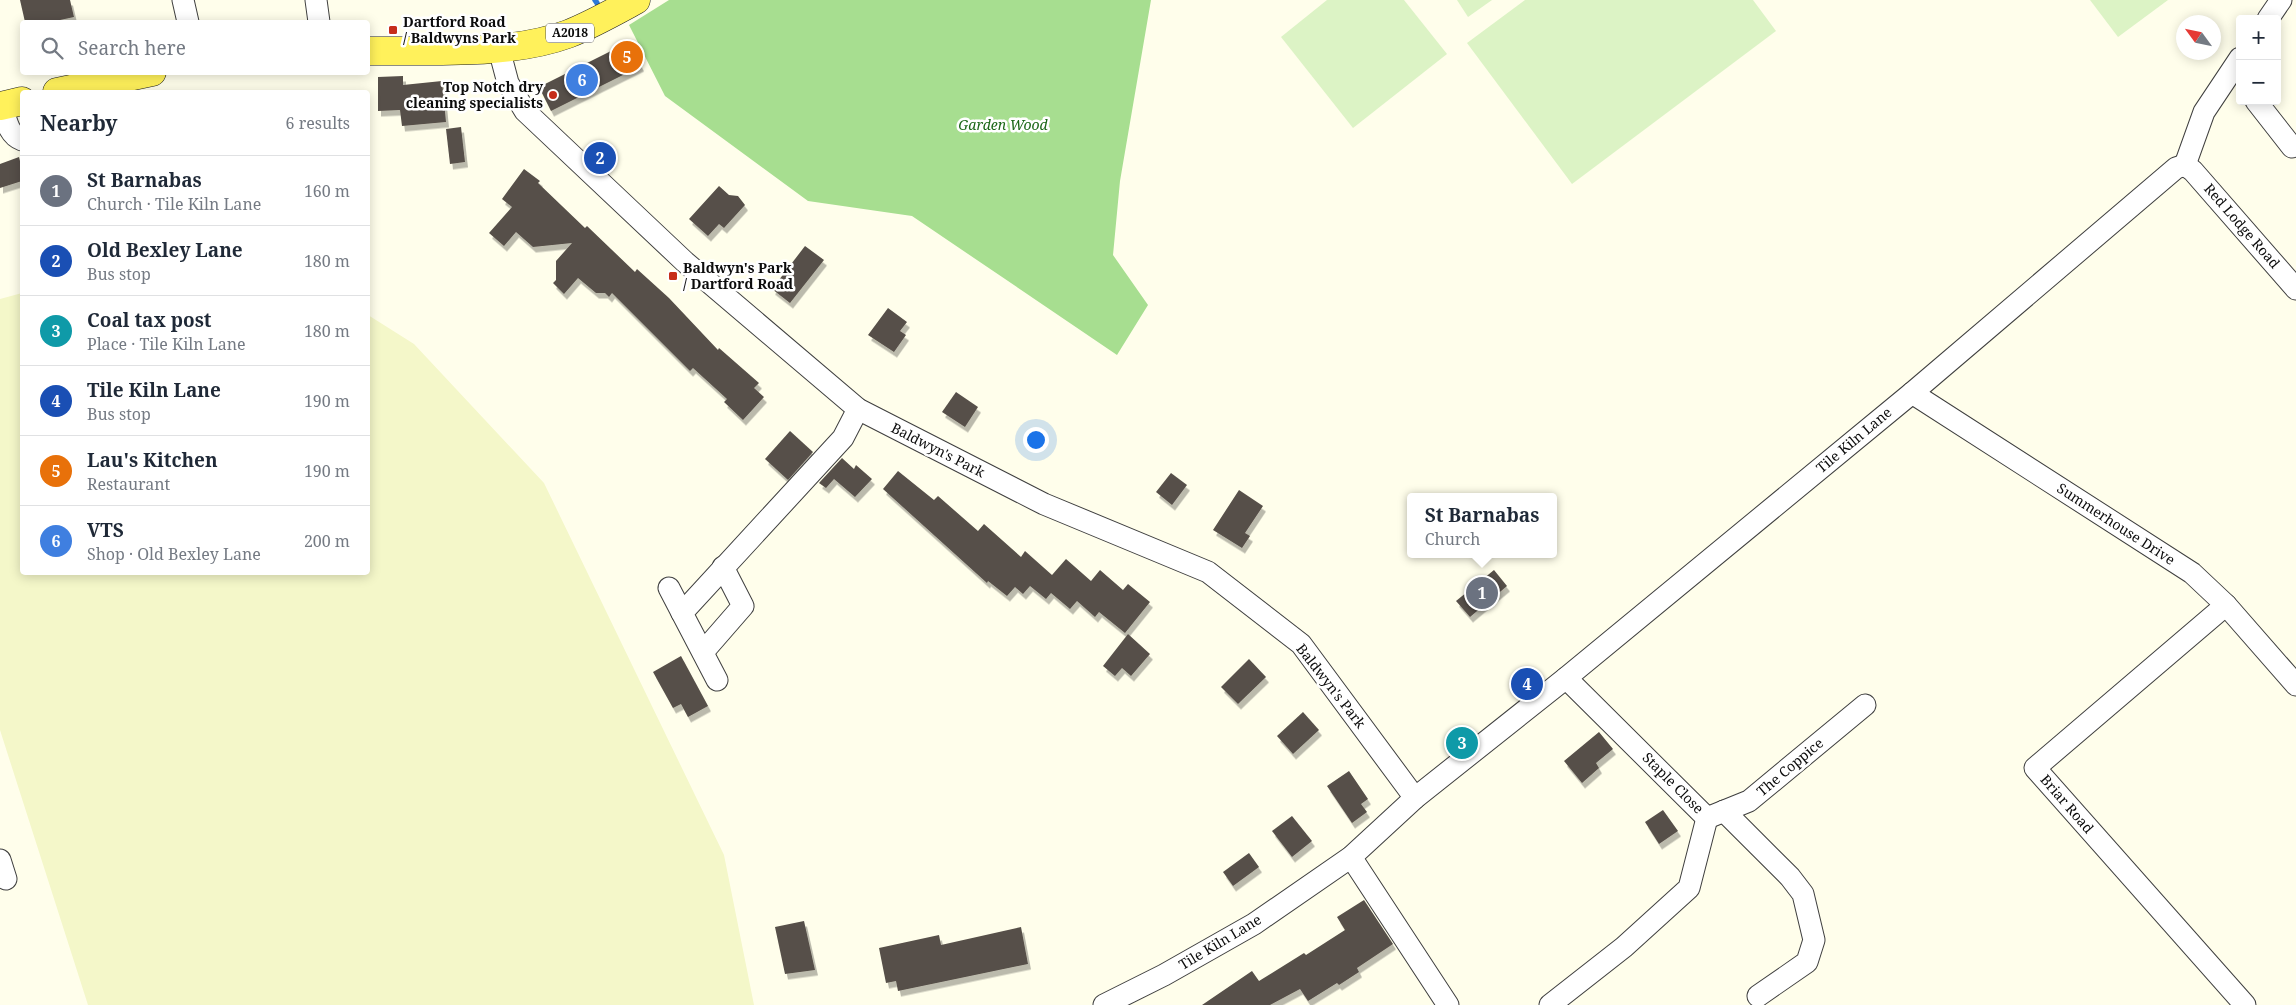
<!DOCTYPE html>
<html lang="en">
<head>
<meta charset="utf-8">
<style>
	body { margin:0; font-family:"Noto Serif",serif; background:#f2f2f3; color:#1f2937 }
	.controls { position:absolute; right:15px; top:15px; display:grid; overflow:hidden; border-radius:5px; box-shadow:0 2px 12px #0003 }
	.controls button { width:45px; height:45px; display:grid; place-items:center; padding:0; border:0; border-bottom:1px solid #e0e1e3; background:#fff; color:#1f2937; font:25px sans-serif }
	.compass { position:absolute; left:2176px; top:15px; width:45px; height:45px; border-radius:50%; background:#fff; box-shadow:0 2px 12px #0003; rotate:303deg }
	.you { position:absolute; left:1035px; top:439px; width:18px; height:18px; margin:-12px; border:4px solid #fff; border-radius:50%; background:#1a73e8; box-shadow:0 0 0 8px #1a73e833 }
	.badge { display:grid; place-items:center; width:32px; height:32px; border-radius:50%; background:#c62d1a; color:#fff; font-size:16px; font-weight:700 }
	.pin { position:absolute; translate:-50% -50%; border:2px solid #fff; box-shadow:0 1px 5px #0006 }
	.popup { position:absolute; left:1407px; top:493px; width:150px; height:65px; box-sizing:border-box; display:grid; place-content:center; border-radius:5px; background:#fff; filter:drop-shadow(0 1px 4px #0005); font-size:16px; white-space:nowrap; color:#747a83 }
	.popup b { font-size:19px; color:#1f2937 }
	.popup::after { content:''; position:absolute; left:50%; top:100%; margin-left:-10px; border:10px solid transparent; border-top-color:#fff }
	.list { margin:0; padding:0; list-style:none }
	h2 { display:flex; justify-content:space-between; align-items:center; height:65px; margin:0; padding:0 20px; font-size:21px }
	h2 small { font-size:16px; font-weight:400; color:#747a83 }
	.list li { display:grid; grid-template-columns:32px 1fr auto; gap:15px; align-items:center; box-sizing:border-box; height:70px; padding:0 20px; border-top:1px solid #e0e1e3 }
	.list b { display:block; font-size:19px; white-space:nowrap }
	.list p { margin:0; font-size:16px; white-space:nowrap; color:#747a83 }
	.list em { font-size:16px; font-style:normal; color:#747a83 }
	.icon { flex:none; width:28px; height:28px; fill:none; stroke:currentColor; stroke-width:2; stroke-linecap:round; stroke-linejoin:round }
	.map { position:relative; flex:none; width:2296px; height:1005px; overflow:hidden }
	.search { position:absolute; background:#fff; box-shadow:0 2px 12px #0003; left:20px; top:20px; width:350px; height:55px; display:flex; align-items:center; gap:12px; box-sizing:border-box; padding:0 18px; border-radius:5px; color:#747a83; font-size:19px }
	.panel { position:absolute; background:#fff; box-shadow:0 2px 12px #0003; left:20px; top:90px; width:350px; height:485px; border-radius:5px }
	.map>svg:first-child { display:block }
</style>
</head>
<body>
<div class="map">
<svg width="2296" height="1005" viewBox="0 0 2296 1005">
	<defs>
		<filter id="shadow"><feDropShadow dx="3" dy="5.5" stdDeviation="0" flood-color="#0004"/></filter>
	</defs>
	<rect width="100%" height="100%" fill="#fffeeb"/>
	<!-- farmland -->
	<polygon fill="#f4f7c9" points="22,293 22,572 368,572 368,315 414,344 544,483 724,855 754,1005 88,1005 0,730 0,299"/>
	<!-- forest -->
	<polygon fill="#a7de90" points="669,0 1151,0 1120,181 1113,255 1148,305 1117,355 912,216 808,201 665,96 629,25"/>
	<!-- pitch -->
	<g fill="#dcf3c5">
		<polygon points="1327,0 1404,0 1447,54 1353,128 1281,37"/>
		<polygon points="1457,0 1492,0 1468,17"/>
		<polygon points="1525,0 1753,0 1776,31 1572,184 1467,43"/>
		<polygon points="2090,0 2168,0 2118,37"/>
	</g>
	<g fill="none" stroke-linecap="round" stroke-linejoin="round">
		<!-- stream -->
		<polyline stroke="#2d79d7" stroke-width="5.5" points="595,0 597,3"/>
	</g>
	<!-- building -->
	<g fill="#564f48" filter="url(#shadow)">
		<polygon points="20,0 70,0 74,17 51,22 25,22"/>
		<polygon points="629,42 641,66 551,111 539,87"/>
		<polygon points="403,76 403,85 442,81 446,122 402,126 400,110 378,111 378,77"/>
		<polygon points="461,127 465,162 450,164 446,129"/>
		<polygon points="19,157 22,169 22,181 0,188 0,164"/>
		<polygon points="524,169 540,181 538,183 585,228 587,226 635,272 637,269 669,298 718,350 719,348 759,383 754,388 764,397 743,420 724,402 727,399 693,368 690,371 612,293 609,297 605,293 596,293 578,278 564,294 553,283 556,280 556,261 572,243 533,247 516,232 504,246 489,233 512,207 502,199"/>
		<polygon points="719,186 729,195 738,196 745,205 724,228 719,224 708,236 689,219"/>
		<polygon points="805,246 824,260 790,303 772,289"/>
		<polygon points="888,308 907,322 900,331 906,335 894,352 868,335"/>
		<polygon points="956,392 978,407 965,427 942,412"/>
		<polygon points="790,431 813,452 788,480 765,459"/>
		<polygon points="842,458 854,469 856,465 872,479 855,497 834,479 826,488 819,483"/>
		<polygon points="898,471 934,500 938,496 978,531 984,524 1021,557 1025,551 1052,575 1066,559 1091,581 1100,570 1123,590 1128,584 1150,602 1125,633 1099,612 1095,617 1077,601 1070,609 1051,593 1046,599 1030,586 1023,594 1015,587 1007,596 988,581 987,583 883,489"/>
		<polygon points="1171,473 1187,485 1172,505 1156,492"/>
		<polygon points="1239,490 1263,506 1245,533 1250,536 1242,548 1213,530"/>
		<polygon points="1494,570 1507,586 1470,617 1456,601"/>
		<polygon points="1128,634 1150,654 1131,676 1122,668 1115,676 1103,666"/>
		<polygon points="681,656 708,706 688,717 681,704 673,708 653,672"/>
		<polygon points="1249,659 1266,677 1238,704 1221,687"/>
		<polygon points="1303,712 1319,730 1293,754 1277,736"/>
		<polygon points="1599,732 1613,749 1596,763 1599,768 1582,783 1564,761"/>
		<polygon points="1349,771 1368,799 1361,804 1367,812 1352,823 1327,786"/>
		<polygon points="1663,810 1678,831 1659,844 1645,822"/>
		<polygon points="1292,816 1312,841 1292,857 1272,831"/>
		<polygon points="1249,853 1259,867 1233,886 1223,872"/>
		<polygon points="1364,900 1393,944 1357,968 1359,972 1339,985 1337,983 1308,1001 1300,989 1270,1005 1202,1005 1252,971 1259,981 1304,953 1306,955 1345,930 1337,917"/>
		<polygon points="804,921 815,970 785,974 775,927"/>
		<polygon points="1021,927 1028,964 898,991 896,981 886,983 879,948 939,935 941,945"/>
	</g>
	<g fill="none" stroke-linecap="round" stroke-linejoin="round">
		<!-- minor casing -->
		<g stroke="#3f3f3f" stroke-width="23">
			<g id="minor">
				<polyline points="183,0 188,22"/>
				<polyline points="316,0 319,22"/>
				<polyline points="2268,19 2281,0"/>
				<polyline points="499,49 508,83 525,111 685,262 858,409 1044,504 1208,572 1301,644 1415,798"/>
				<polyline points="2256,101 2292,147"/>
				<path d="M 2,105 C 6,119 8,135 22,140"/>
				<polyline points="2185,165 2193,171 2296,289"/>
				<polyline points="2185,165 2204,112 2240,58"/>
				<polyline points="1912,393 2192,573 2226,605 2296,685"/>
				<polyline points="669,588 682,613"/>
				<polyline points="2226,605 2035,768 2245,1005"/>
				<polyline points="703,652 743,606 723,567"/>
				<polyline points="1566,678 1707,818"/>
				<polyline points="717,680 682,613 843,438 858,409"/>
				<polyline points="1724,811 1790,877 1803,894 1814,940 1807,962 1758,996"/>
				<polyline points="1712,816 1749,801 1865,705"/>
				<polyline points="1351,857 1448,1005"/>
				<polyline points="0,860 6,879"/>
				<polyline points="1104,1005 1164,975 1254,924 1351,857 1415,798 1566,678 1912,393 2176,168 2185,165"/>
				<polyline points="1550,1005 1624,947 1689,888 1707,818"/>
			</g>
		</g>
		<!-- major casing -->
		<g stroke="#1d1d1d" stroke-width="29">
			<g id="major">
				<path d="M 368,51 C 430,50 508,56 568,34 C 591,25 614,12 636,0"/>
				<polyline points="57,92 152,72"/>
				<polyline points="0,106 22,101"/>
			</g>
		</g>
		<!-- minor -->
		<use href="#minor" stroke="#fff" stroke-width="21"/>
		<!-- major -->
		<use href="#major" stroke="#fff15b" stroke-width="28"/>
	</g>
	<!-- markers -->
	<g fill="#c62d1a" stroke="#fff" stroke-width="2">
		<rect x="388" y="25" width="10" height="10" rx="2.5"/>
		<circle cx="553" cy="95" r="5"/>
		<rect x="668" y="271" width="10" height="10" rx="2.5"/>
	</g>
	<g text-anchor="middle" stroke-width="5" stroke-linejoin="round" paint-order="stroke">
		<!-- shield labels -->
		<rect fill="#fff" stroke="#555" stroke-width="1" x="546" y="23.5" width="48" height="19" rx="4"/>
		<g font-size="12" font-weight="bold" fill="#0c0c0c">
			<text x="570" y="37">A2018</text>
		</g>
		<!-- poi labels -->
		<g font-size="14" font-weight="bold" fill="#0c0c0c" stroke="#fff" text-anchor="start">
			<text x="403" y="27">Dartford Road<tspan x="403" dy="16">/ Baldwyns Park</tspan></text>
			<text x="543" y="92" text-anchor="end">Top Notch dry<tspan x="543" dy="16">cleaning specialists</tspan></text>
			<text x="683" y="273">Baldwyn's Park<tspan x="683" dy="16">/ Dartford Road</tspan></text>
		</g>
		<!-- park labels -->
		<g font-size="14" font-style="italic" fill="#1c6818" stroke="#fff">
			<text x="1003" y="130">Garden Wood</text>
		</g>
		<!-- street labels -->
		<g font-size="14" fill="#0c0c0c" stroke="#fff">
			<text transform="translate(2242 226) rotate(49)" y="5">Red Lodge Road</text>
			<text transform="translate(1854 440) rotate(-40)" y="5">Tile Kiln Lane</text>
			<text transform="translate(938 450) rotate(27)" y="5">Baldwyn's Park</text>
			<text transform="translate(2116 524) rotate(33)" y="5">Summerhouse Drive</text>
			<text transform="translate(1331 686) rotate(52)" y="5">Baldwyn's Park</text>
			<text transform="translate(1790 767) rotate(-40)" y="5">The Coppice</text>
			<text transform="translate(1673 783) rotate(45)" y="5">Staple Close</text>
			<text transform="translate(2067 804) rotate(49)" y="5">Briar Road</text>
			<text transform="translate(1220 942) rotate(-31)" y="5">Tile Kiln Lane</text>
		</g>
	</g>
</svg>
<div class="controls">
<button>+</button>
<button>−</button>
</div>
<svg class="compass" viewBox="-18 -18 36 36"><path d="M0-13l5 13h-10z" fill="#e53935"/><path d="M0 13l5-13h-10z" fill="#747a83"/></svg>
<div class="you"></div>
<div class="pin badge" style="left:1482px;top:593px;background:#6b7280">1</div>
<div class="popup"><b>St Barnabas</b>Church</div>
<div class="pin badge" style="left:600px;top:158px;background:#1a4fb4">2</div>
<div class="pin badge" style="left:1462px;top:743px;background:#0f9aa8">3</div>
<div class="pin badge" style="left:1527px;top:684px;background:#1a4fb4">4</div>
<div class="pin badge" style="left:627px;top:57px;background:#e8710a">5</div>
<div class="pin badge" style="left:582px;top:80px;background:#3f7fe0">6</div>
<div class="search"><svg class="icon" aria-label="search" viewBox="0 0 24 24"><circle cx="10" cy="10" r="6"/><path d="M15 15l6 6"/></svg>Search here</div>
<section class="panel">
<h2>Nearby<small>6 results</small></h2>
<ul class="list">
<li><span class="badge" style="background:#6b7280">1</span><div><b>St Barnabas</b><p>Church · Tile Kiln Lane</p></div><em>160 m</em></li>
<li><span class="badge" style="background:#1a4fb4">2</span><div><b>Old Bexley Lane</b><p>Bus stop</p></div><em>180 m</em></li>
<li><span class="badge" style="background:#0f9aa8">3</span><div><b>Coal tax post</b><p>Place · Tile Kiln Lane</p></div><em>180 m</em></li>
<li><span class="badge" style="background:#1a4fb4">4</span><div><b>Tile Kiln Lane</b><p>Bus stop</p></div><em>190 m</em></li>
<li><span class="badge" style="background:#e8710a">5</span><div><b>Lau's Kitchen</b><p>Restaurant</p></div><em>190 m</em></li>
<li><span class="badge" style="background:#3f7fe0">6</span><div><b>VTS</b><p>Shop · Old Bexley Lane</p></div><em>200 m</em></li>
</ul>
</section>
</div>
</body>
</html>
